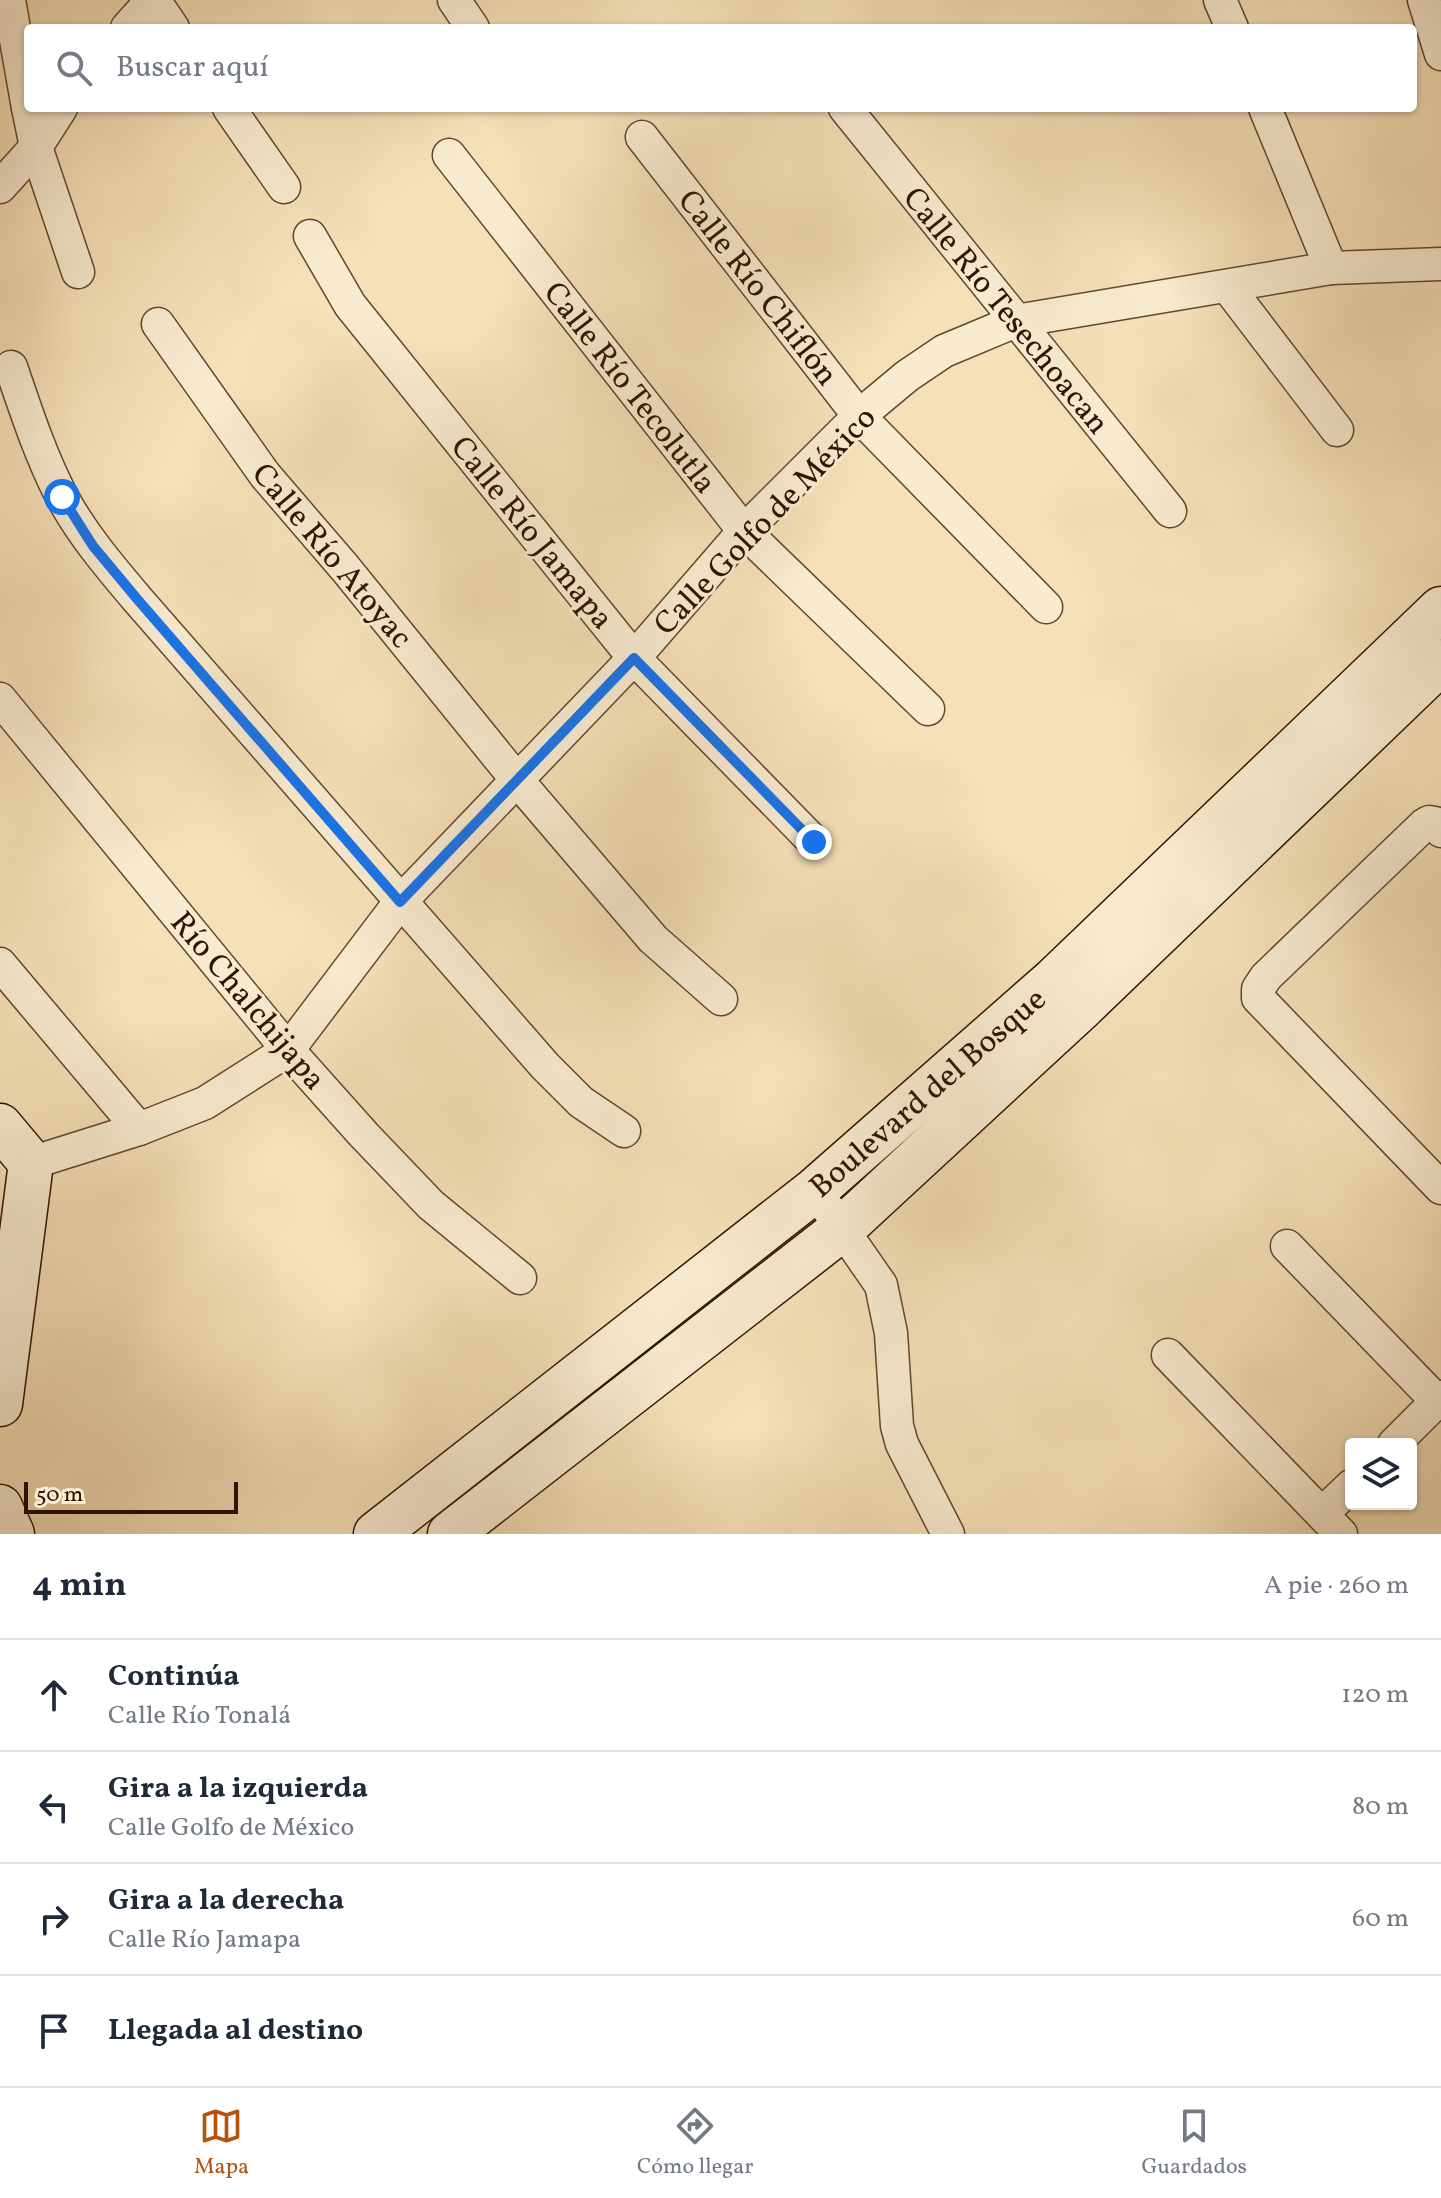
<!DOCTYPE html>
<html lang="es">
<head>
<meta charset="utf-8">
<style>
	body { margin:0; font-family:Vollkorn,serif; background:#f6f6f7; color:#1f2937 }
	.controls { position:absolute; right:24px; bottom:24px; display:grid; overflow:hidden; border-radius:8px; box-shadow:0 2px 6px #0004 }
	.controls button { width:72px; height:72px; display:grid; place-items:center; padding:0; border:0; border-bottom:2px solid #e0e1e3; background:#fff; color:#1f2937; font:40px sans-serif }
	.scale { position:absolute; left:24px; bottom:20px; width:214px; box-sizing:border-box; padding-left:8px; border:4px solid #301303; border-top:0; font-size:22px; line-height:28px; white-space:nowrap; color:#301303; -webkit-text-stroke:6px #f8ebd0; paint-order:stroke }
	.stop { position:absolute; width:24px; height:24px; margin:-18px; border:6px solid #1a73e8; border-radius:50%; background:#fff }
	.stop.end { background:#1a73e8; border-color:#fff; box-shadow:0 2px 8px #0008 }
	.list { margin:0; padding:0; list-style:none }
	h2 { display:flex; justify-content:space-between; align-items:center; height:104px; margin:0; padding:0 32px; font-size:34px }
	h2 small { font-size:26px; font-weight:400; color:#747a83 }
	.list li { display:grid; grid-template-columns:52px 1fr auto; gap:24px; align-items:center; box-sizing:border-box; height:112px; padding:0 32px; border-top:2px solid #e0e1e3 }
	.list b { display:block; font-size:30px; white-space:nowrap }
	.list p { margin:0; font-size:26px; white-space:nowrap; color:#747a83 }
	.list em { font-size:26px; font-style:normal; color:#747a83 }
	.icon { flex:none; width:44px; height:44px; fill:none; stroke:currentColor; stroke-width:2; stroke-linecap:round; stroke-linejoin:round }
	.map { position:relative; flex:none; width:1441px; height:1534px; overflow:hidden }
	.search { position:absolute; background:#fff; box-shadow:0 2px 6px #0004; left:24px; right:24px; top:24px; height:88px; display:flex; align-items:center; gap:20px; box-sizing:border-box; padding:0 28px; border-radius:8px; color:#747a83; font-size:30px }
	.sheet { height:552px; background:#fff }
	nav { display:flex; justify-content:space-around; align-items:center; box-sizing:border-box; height:112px; border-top:2px solid #e0e1e3; background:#fff; font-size:22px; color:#747a83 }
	nav a { display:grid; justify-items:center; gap:4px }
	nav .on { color:#b45309 }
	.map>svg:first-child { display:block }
</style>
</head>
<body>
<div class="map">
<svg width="1441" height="1534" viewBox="0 0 1441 1534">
	<rect width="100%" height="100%" fill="#f5e0b7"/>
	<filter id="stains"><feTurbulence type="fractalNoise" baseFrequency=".0025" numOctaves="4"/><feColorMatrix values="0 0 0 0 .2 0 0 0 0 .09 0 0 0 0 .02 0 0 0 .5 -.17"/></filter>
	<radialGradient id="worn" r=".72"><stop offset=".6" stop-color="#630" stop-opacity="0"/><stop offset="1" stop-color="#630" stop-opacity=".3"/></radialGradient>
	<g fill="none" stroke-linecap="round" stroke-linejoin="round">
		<!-- street casing -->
		<g stroke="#614630" stroke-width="35">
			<g id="street">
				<polyline points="9,0 28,108"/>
				<polyline points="154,0 173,28"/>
				<polyline points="454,0 473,28"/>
				<polyline points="1220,0 1232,28"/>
				<polyline points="1424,0 1441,54"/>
				<polyline points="127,28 152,0"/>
				<polyline points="28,108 36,147 78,272"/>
				<polyline points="229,108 284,187"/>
				<polyline points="845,108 1170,511"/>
				<polyline points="1265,108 1331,268"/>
				<polyline points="642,137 859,416 1046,607"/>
				<polyline points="449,155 744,531 928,709"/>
				<polyline points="0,187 36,147 61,108"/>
				<polyline points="310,236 350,305 634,658 814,842"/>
				<polyline points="1227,286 1337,430"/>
				<polyline points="158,324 265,475 345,568 517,780 653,939 721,999"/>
				<path d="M 11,367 C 26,411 40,454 61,495 C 81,533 110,567 138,600 L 545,1066 L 581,1102 L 624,1131"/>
				<polyline points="0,699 288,1050 364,1135 431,1205 520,1278"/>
				<polyline points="1441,831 1435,823 1429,822 1424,825 1266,977 1258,989 1258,998 1441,1188"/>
				<polyline points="0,964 139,1129"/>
				<polyline points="31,1163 139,1129 205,1103 288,1050 400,902 634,658 744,531 859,416 907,376 944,351 1016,321 1331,268 1441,264"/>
				<polyline points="815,1190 881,1285 891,1333 897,1426 902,1444 948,1534"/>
				<polyline points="1287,1246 1437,1401"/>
				<polyline points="1168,1355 1341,1534"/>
				<polyline points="1394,1444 1441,1397"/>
				<polyline points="1322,1514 1351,1486"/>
			</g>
		</g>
		<!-- secondary casing -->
		<g stroke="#301303" stroke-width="47">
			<g id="secondary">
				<polyline points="0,1126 31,1163 0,1404"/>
				<polyline points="0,1507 12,1534"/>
				<polyline points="376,1534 815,1190 1054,980 1441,609"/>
				<polyline points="450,1534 843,1228 1081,1008 1441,662"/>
			</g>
		</g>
		<!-- street -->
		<use href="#street" stroke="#f8ebd0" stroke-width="32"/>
		<!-- secondary -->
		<use href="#secondary" stroke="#f8ebd0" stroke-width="44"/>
	</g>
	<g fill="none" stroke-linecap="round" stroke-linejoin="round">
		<!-- route -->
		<polyline stroke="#1a73e8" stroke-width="10" points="62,497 93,546 138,600 400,902 634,658 814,842"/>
	</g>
	<g text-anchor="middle" stroke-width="6" stroke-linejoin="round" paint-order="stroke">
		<!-- street labels -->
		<g font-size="32" fill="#301303" stroke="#f8ebd0">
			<text transform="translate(759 287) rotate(52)" y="11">Calle Río Chiflón</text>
			<text transform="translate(1007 310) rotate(51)" y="11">Calle Río Tesechoacan</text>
			<text transform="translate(631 387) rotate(52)" y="11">Calle Río Tecolutla</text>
			<text transform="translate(764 520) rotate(-46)" y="11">Calle Golfo de México</text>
			<text transform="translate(533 532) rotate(51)" y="11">Calle Río Jamapa</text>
			<text transform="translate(333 555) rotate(50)" y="11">Calle Río Atoyac</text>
			<text transform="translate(249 1000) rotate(50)" y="11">Río Chalchijapa</text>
			<text transform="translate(927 1092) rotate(-41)" y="11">Boulevard del Bosque</text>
		</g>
	</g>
	<rect width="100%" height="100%" filter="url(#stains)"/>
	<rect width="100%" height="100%" fill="url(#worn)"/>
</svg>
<div class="controls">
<button><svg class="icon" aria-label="layers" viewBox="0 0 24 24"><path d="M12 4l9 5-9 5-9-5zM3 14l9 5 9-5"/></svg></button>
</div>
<div class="scale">50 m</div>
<div class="stop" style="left:62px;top:497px"></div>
<div class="stop end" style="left:814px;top:842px"></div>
<div class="search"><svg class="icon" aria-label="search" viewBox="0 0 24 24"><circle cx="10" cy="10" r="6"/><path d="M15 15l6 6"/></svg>Buscar aquí</div>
</div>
<section class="sheet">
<h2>4 min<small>A pie · 260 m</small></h2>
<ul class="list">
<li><svg class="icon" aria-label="ahead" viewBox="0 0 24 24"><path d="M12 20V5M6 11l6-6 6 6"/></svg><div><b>Continúa</b><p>Calle Río Tonalá</p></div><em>120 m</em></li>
<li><svg class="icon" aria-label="left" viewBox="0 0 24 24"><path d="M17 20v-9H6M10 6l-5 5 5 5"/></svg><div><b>Gira a la izquierda</b><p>Calle Golfo de México</p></div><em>80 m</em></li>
<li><svg class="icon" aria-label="right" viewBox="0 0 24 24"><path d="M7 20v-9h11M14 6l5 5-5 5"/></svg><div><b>Gira a la derecha</b><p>Calle Río Jamapa</p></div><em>60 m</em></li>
<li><svg class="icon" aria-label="arrive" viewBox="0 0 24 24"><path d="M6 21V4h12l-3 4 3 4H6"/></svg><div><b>Llegada al destino</b></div></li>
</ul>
</section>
<nav>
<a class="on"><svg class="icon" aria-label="map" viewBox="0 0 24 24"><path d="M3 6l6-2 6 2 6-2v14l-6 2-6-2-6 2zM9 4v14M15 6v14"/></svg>Mapa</a>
<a><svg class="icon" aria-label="directions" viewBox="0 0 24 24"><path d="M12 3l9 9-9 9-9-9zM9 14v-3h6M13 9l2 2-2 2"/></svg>Cómo llegar</a>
<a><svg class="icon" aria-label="saved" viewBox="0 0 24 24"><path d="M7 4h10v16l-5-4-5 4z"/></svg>Guardados</a>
</nav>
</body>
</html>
